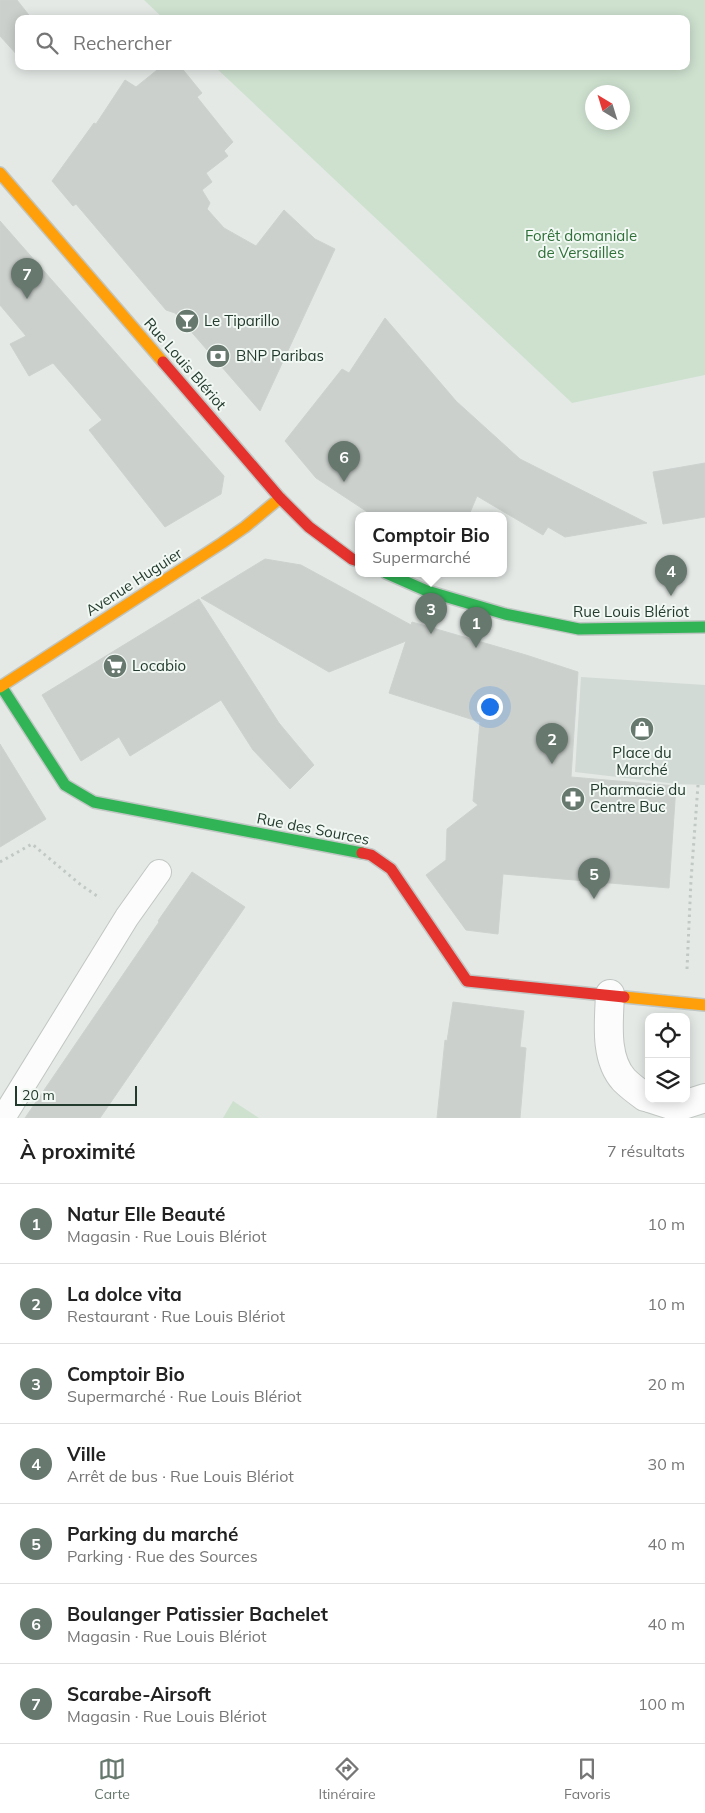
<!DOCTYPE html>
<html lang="fr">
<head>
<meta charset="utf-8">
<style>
	body { margin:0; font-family:Mulish,sans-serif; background:#f2f2f2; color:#222 }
	.controls { position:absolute; right:15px; bottom:15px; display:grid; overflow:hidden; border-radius:10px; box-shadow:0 2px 12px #0003 }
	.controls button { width:45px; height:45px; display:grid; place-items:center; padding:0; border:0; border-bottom:1px solid #e0e0e0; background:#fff; color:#222; font:25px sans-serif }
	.compass { position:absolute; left:585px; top:85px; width:45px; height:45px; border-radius:50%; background:#fff; box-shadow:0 2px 12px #0003; rotate:322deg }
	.scale { position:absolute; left:15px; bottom:12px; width:122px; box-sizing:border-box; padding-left:5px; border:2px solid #233b2e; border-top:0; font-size:14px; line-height:18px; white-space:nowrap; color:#233b2e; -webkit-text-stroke:4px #f2f8f4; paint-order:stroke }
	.you { position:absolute; left:489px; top:706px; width:18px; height:18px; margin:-12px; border:4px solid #fff; border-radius:50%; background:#1a73e8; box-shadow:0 0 0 8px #1a73e833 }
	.badge { display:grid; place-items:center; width:32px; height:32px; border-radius:50%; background:#67786e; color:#fff; font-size:16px; font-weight:700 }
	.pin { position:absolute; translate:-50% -41px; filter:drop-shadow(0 1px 2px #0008) }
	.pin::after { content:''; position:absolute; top:26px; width:18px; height:15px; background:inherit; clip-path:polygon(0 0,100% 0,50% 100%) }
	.popup { position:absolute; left:355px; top:512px; width:152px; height:65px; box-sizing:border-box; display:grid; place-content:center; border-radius:10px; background:#fff; filter:drop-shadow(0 1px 4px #0005); font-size:16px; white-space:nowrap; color:#767676 }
	.popup b { font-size:19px; color:#222 }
	.popup::after { content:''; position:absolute; left:50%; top:100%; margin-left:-10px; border:10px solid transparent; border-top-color:#fff }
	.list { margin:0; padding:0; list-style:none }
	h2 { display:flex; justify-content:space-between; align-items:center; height:65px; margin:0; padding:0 20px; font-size:21px }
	h2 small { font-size:16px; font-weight:400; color:#767676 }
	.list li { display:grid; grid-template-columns:32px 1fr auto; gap:15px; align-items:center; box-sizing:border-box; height:80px; padding:0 20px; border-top:1px solid #e0e0e0 }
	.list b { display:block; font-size:19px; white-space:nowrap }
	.list p { margin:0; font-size:16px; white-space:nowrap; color:#767676 }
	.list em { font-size:16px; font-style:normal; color:#767676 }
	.icon { flex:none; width:28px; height:28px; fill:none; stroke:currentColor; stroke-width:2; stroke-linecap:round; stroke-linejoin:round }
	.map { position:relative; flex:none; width:705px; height:1118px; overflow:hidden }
	.search { position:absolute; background:#fff; box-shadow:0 2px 12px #0003; left:15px; right:15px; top:15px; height:55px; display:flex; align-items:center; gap:12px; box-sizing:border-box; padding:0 18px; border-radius:10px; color:#767676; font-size:19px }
	.sheet { height:625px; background:#fff }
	nav { display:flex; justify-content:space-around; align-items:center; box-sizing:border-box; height:70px; border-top:1px solid #e0e0e0; background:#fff; font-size:14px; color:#767676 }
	nav a { display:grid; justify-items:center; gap:2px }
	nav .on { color:#67786e }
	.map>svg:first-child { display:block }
</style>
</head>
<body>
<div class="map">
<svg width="705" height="1118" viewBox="0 0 705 1118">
	<rect width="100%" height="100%" fill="#e4e9e6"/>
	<!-- built -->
	<polygon fill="#d2dad5" points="581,677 705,685 705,785 677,784 575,772"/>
	<!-- green -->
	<g fill="#cee1cf" fill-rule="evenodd">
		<path d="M 144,0 L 705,0 L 705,375 L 572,403 L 214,66 L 686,66 L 686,19 L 164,19 ZM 592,92 L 622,92 L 622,122 L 592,122 Z"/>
		<polygon points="233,1101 259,1118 223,1118"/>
	</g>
	<!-- building -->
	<g fill="#cbd0cd" stroke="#cdd2cf">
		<polygon points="0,0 17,0 32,19 19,19 19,57 0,36"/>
		<polygon points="162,66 180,66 202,93 197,97 233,142 224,151 228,156 206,173 212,182 202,190 210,203 207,209 224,228 256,246 284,210 315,239 335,249 260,411 175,313 166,310 76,204 73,206 52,181 94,123 96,124 125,80 136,87"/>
		<polygon points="0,221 224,476 221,494 165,527 89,430 102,420 53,363 29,376 10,344 26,336 0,305"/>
		<polygon points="385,318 456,401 520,459 647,523 565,537 548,527 543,535 477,496 469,515 372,515 316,478 285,441 342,369 349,373"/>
		<polygon points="705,463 705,517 663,524 653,472"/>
		<polygon points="265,559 301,565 411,625 412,622 526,655 578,672 571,777 676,786 669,888 503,874 498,934 466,930 426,875 446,860 447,829 478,805 473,801 480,722 389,693 406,641 329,672 201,598"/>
		<polygon points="199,599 279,723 314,765 290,789 253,750 221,700 130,756 119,737 81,761 42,695"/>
		<polygon points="0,744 46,819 0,847"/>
		<polygon points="192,872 245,907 100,1118 25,1118 159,922 158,921"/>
		<polygon points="453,1002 524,1011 520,1047 526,1048 520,1118 437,1118 445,1040 447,1041"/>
	</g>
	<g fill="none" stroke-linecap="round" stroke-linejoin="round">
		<!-- lane casing -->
		<g stroke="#c1c6c3" stroke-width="26">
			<polyline id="lane" points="3,1118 127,917 159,872"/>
		</g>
		<!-- street casing -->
		<g stroke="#c1c6c3" stroke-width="30">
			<g id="street">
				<path d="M 610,994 C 609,1021 604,1058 624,1080 C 630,1086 638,1092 645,1097 L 649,1098"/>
				<polyline points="652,1099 677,1107 705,1098"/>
			</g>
		</g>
		<!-- fast casing -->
		<g stroke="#c0c6c3" stroke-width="14">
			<g id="fast">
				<polyline points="386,573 427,591 505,614 579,629 705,627"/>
				<polyline points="1,686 65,785 94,802 362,853"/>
			</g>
		</g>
		<!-- slow casing -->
		<g stroke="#c0c6c3" stroke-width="14">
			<g id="slow">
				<polyline points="0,173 163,362"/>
				<polyline points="0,687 222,543 245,527 280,498"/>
				<polyline points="624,997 705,1005"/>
			</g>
		</g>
		<!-- jam casing -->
		<g stroke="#c0c6c3" stroke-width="14">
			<g id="jam">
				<polyline points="163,362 280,498 309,527 352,559 358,561"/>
				<polyline points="362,853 371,855 391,869 467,981 624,997"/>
			</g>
		</g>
		<!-- path -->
		<g stroke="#c1c9c4" stroke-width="3" stroke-dasharray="2.5 4" stroke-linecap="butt">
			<polyline points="0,862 32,844 81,885 100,898"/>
			<polyline points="687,969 691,880 698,785"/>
		</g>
		<!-- lane -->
		<use href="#lane" stroke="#fbfcfb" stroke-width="24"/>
		<!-- street -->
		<use href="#street" stroke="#fbfcfb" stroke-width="28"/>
		<!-- fast -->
		<use href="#fast" stroke="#30b455" stroke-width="11"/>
		<!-- slow -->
		<use href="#slow" stroke="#ff9f0a" stroke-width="11"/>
		<!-- jam -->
		<use href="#jam" stroke="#e5322d" stroke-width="11"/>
	</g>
	<!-- icons -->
	<defs>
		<g id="bar-disc" transform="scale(1.25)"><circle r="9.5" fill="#67786e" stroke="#f2f8f4"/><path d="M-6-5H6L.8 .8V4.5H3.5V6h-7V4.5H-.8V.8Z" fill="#fff"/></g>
		<g id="bank-disc" transform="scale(1.25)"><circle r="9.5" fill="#67786e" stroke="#f2f8f4"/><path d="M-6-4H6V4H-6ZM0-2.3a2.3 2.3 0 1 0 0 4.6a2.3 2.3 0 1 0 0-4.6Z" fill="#fff"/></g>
		<g id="supermarket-disc" transform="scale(1.25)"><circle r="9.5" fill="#67786e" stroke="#f2f8f4"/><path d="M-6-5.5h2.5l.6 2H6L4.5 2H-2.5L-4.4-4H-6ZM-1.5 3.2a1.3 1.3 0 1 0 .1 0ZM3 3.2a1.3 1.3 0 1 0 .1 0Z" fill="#fff"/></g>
		<g id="shop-disc" transform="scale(1.25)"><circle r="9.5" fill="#67786e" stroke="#f2f8f4"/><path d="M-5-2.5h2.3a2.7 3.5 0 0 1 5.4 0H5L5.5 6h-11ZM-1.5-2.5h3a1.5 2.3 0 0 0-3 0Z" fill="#fff"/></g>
		<g id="pharmacy-disc" transform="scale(1.25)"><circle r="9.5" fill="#67786e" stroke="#f2f8f4"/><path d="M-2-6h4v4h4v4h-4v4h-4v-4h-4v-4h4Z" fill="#fff"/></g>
	</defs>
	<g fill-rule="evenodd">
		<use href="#bar-disc" x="187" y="321"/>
		<use href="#bank-disc" x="218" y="356"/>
		<use href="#supermarket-disc" x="115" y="666"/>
		<use href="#shop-disc" x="642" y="729"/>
		<use href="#pharmacy-disc" x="573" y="799"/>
	</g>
	<g text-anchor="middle" stroke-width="4" stroke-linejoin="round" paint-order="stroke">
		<!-- park labels -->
		<g font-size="15" fill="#2f7038" stroke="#f2f8f4">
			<text x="581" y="241">Forêt domaniale<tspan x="581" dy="17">de Versailles</tspan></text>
		</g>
		<!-- poi labels -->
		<g font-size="15" fill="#233b2e" stroke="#f2f8f4" text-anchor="start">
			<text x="204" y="326">Le Tiparillo</text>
			<text x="236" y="361">BNP Paribas</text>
			<text x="132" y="671">Locabio</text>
			<text x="642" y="758" text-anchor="middle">Place du<tspan x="642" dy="17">Marché</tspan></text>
			<text x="590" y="795">Pharmacie du<tspan x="590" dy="17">Centre Buc</tspan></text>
		</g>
		<!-- street labels -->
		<g font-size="15" fill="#233b2e" stroke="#f2f8f4">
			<text transform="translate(185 364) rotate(49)" y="5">Rue Louis Blériot</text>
			<text transform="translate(134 582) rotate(-33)" y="5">Avenue Huguier</text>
			<text x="631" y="617">Rue Louis Blériot</text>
			<text transform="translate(313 829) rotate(11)" y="5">Rue des Sources</text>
		</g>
	</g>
</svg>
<div class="controls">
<button><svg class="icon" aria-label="locate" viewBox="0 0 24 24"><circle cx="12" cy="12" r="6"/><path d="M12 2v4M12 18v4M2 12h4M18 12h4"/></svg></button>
<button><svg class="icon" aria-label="layers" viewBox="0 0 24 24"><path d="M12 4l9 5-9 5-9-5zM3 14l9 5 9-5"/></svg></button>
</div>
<svg class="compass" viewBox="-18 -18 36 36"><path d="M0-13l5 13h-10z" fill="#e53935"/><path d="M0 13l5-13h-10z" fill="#767676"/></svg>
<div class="scale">20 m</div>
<div class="you"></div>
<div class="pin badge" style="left:476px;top:648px">1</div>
<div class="pin badge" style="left:552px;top:764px">2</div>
<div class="pin badge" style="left:431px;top:634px">3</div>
<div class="popup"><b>Comptoir Bio</b>Supermarché</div>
<div class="pin badge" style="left:671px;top:596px">4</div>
<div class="pin badge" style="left:594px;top:899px">5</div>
<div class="pin badge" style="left:344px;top:482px">6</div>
<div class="pin badge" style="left:27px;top:299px">7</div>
<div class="search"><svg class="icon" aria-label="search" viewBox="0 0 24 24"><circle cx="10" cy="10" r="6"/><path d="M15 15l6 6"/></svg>Rechercher</div>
</div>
<section class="sheet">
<h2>À proximité<small>7 résultats</small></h2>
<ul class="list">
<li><span class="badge">1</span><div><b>Natur Elle Beauté</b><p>Magasin · Rue Louis Blériot</p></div><em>10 m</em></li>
<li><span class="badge">2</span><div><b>La dolce vita</b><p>Restaurant · Rue Louis Blériot</p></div><em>10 m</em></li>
<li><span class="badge">3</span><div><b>Comptoir Bio</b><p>Supermarché · Rue Louis Blériot</p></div><em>20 m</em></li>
<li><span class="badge">4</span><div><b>Ville</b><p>Arrêt de bus · Rue Louis Blériot</p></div><em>30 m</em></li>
<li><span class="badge">5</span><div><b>Parking du marché</b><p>Parking · Rue des Sources</p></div><em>40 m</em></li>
<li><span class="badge">6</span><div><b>Boulanger Patissier Bachelet</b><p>Magasin · Rue Louis Blériot</p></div><em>40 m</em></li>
<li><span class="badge">7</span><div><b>Scarabe-Airsoft</b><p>Magasin · Rue Louis Blériot</p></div><em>100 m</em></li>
</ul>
</section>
<nav>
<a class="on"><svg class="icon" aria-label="map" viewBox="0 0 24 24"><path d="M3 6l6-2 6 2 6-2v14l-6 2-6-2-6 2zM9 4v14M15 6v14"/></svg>Carte</a>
<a><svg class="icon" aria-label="directions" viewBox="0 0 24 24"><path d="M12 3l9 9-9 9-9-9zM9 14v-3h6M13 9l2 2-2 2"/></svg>Itinéraire</a>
<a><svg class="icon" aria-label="saved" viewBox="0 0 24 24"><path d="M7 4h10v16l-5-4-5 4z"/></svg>Favoris</a>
</nav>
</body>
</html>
